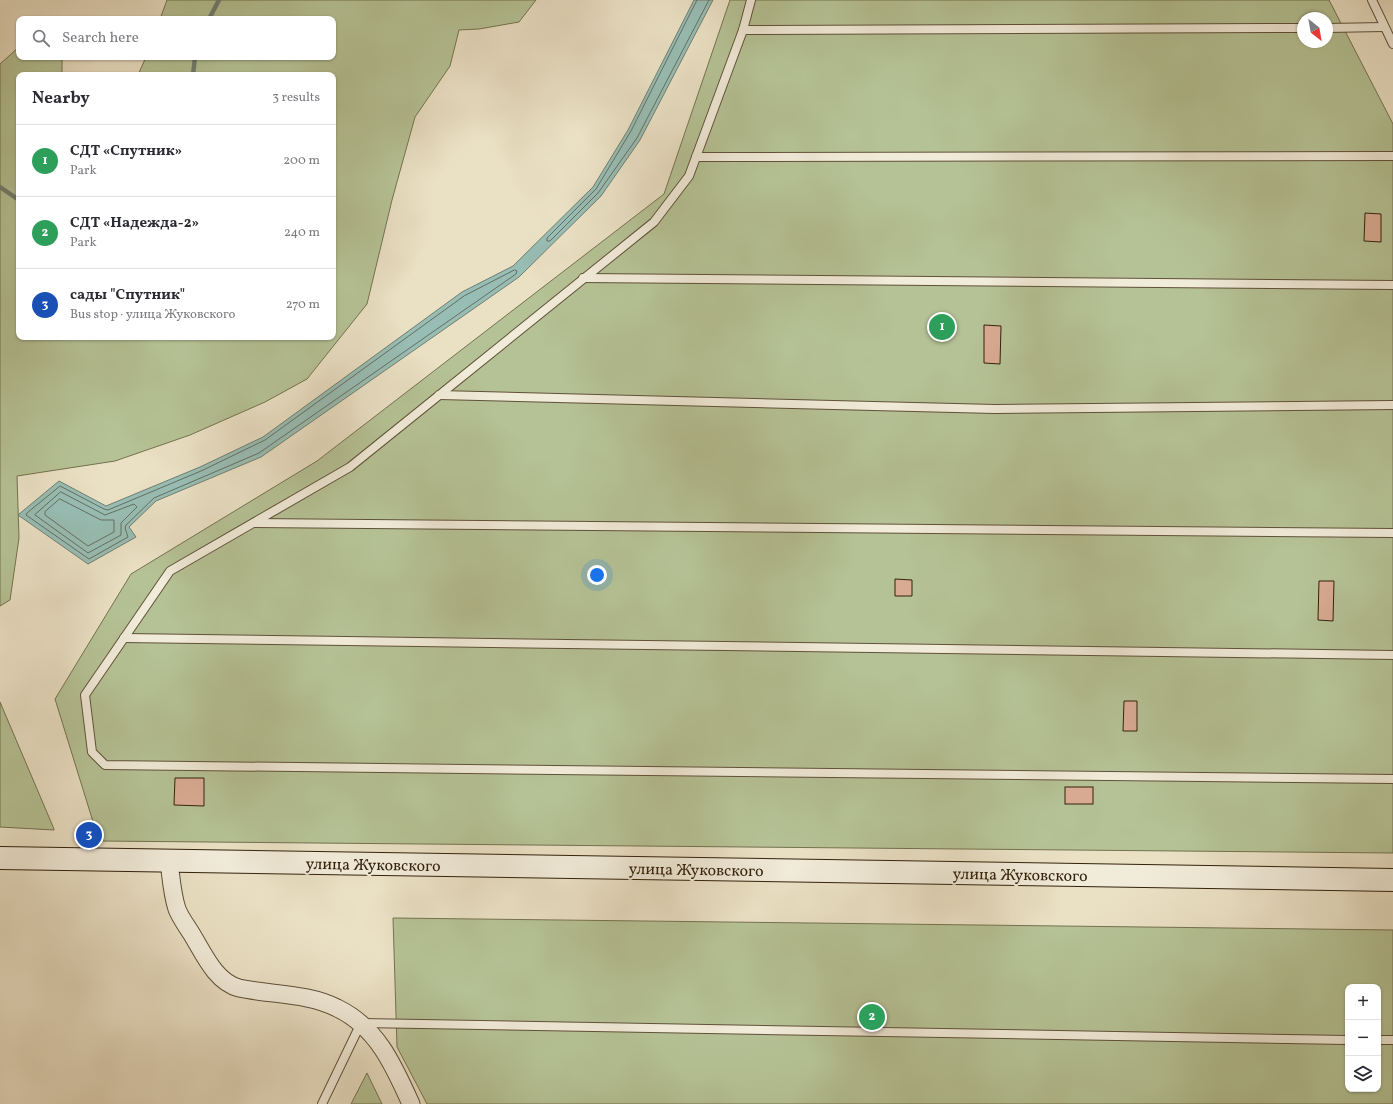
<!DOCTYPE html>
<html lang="en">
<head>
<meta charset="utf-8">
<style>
	body { margin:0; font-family:Vollkorn,serif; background:#f2f2f3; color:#2b2b33 }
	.controls { position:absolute; right:12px; bottom:12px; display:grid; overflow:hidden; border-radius:8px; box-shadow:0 1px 3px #0004 }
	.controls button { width:36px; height:36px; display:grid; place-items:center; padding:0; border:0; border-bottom:1px solid #e1e1e2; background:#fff; color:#2b2b33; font:20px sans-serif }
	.compass { position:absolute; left:1297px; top:12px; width:36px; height:36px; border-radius:50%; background:#fff; box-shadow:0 1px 3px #0004; rotate:149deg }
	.you { position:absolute; left:597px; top:575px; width:14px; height:14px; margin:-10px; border:3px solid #fff; border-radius:50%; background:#1a73e8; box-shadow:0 0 0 6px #1a73e833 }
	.badge { display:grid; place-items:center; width:26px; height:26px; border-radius:50%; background:#0f766e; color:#fff; font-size:13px; font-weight:700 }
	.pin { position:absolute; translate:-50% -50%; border:2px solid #fff; box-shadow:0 1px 4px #0006 }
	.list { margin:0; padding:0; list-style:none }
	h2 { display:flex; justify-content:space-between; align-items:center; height:52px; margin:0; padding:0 16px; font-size:17px }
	h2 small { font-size:13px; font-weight:400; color:#7c7c81 }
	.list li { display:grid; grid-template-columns:26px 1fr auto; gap:12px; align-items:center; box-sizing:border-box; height:72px; padding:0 16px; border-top:1px solid #e1e1e2 }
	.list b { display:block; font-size:15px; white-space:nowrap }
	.list p { margin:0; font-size:13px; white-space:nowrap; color:#7c7c81 }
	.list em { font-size:13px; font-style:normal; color:#7c7c81 }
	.icon { flex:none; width:22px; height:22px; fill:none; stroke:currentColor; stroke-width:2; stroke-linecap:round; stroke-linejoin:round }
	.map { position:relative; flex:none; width:1393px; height:1104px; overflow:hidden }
	.search { position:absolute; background:#fff; box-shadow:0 1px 3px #0004; left:16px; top:16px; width:320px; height:44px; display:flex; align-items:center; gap:10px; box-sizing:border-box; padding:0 14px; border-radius:8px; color:#7c7c81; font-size:15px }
	.panel { position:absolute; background:#fff; box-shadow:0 1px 3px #0004; left:16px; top:72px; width:320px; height:268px; border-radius:8px }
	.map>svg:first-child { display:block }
</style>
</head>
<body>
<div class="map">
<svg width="1393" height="1104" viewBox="0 0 1393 1104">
	<rect width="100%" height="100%" fill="#eae0c4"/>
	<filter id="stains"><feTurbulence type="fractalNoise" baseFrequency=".005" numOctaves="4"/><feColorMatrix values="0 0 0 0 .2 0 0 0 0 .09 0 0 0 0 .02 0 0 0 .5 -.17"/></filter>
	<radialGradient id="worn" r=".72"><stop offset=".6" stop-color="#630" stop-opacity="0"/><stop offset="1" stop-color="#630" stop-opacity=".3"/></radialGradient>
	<!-- green -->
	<g fill="#b5c295" stroke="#747250" fill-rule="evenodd">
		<polygon points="167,0 536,0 519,22 479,29 459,30 450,66 415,117 392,200 367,304 307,379 265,402 190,435 115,461 17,476 19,538 10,600 0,606 0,64 19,47 19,57 62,57 62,75 19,75 19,337 333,337 333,75 138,75 146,57 333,57 333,19 160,19"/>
		<path d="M 730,0 L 1329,0 L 1393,124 L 1393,853 L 99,841 L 55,699 L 131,574 L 317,461 L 664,194 ZM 1303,18 L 1327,18 L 1327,42 L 1303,42 Z"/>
		<polygon points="0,702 54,829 54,830 0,827"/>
		<path d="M 393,918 L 1393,930 L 1393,1104 L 427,1104 L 397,1047 ZM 1348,987 L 1378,987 L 1378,1089 L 1348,1089 Z"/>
		<polygon points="367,1073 382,1104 351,1104"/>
	</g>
	<!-- water -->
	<polygon fill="#98bdb4" stroke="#6f7f70" points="694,0 713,0 640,140 601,196 519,277 261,457 156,501 129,527 136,537 88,564 18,515 59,481 106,506 200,467 263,437 462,292 513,266 593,187 628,130"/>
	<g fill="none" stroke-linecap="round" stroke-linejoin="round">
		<!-- shore -->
		<g stroke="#656f60" stroke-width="1">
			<polyline points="697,0 631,131 596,189 547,238 547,241 550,241 598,193 637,138 709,0"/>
			<polygon points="515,270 517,271 516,274 259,453 154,498 126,525 125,528 128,537 89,559 26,515 27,513 60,486 104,509 108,510 201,471 265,440 464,296"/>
			<polygon points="61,492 105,515 134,504 137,507 121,523 121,535 88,553 35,515"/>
			<polygon points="60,499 101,520 114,520 114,532 88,546 45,515 45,512"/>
		</g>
		<!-- stream -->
		<g stroke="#6f7f70" stroke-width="4.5">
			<polyline points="209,19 219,0"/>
			<polyline points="193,75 195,57"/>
			<polyline points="0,187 19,200"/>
		</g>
	</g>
	<!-- building -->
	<g fill="#d9ab93" stroke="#32210b">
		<polygon points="1365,213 1381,214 1381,242 1364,241"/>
		<polygon points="984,325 1001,326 1000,364 984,363"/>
		<polygon points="895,579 912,580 912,596 895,596"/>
		<polygon points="1319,581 1334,581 1333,621 1318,620"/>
		<polygon points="1124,701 1137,701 1137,731 1123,731"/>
		<polygon points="175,778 204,778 204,806 174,805"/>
		<rect x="1065" y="787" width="28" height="17"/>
	</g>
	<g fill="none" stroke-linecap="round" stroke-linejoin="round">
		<!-- lane casing -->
		<g stroke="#605139" stroke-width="10">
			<g id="lane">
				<polyline points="751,0 743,30 689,176 654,222 350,467 170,571 85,695 92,752 105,765 1393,779"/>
				<polyline points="1372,0 1393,44"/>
				<polyline points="1327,28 1384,27"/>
				<polyline points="743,30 1303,28"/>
				<polyline points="696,157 1393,156"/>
				<polyline points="583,278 1393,285"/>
				<polyline points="439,395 995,409 1393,405"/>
				<polyline points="254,523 1393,533"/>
				<polyline points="124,638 1393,655"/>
				<polyline points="1378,1040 1393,1040"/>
				<polyline points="322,1104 361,1023 1348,1040"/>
			</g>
		</g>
		<!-- street casing -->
		<g stroke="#605139" stroke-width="19">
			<path id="street" d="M 169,861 C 171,877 172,894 177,909 C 180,917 186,925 191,933 C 203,952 215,982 239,988 C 271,995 308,993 337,1008 C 377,1027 394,1066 411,1104"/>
		</g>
		<!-- secondary casing -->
		<g stroke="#32210b" stroke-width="24">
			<polyline id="secondary" points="0,858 1393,880"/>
		</g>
		<!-- lane -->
		<use href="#lane" stroke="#f1ebd9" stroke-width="8"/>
		<!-- street -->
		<use href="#street" stroke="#f1ebd9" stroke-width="17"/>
		<!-- secondary -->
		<use href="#secondary" stroke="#f1ebd9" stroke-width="22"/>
	</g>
	<g text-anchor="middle" stroke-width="4" stroke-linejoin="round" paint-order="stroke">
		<!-- street labels -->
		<g font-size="16" fill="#32210b" stroke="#f1ebd9">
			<text transform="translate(373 864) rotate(1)" y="6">улица Жуковского</text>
			<text transform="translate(696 869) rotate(1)" y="6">улица Жуковского</text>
			<text transform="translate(1020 874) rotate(1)" y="6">улица Жуковского</text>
		</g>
	</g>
	<rect width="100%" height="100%" filter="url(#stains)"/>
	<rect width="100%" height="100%" fill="url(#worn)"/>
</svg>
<div class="controls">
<button>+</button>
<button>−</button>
<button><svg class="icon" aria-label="layers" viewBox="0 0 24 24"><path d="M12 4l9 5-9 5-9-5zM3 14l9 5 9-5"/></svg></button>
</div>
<svg class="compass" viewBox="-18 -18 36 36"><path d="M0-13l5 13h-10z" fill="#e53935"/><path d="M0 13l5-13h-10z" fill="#7c7c81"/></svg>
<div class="you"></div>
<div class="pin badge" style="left:942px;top:327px;background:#2e9e5b">1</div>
<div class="pin badge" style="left:872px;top:1017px;background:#2e9e5b">2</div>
<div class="pin badge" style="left:89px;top:835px;background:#1a4fb4">3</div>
<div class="search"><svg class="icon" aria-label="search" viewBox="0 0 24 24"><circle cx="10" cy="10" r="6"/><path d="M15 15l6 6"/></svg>Search here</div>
<section class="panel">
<h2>Nearby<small>3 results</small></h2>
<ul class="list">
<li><span class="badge" style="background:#2e9e5b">1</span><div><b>СДТ «Спутник»</b><p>Park</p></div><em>200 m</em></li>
<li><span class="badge" style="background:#2e9e5b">2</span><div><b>СДТ «Надежда-2»</b><p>Park</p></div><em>240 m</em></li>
<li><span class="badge" style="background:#1a4fb4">3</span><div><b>сады &quot;Спутник&quot;</b><p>Bus stop · улица Жуковского</p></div><em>270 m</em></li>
</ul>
</section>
</div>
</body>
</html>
